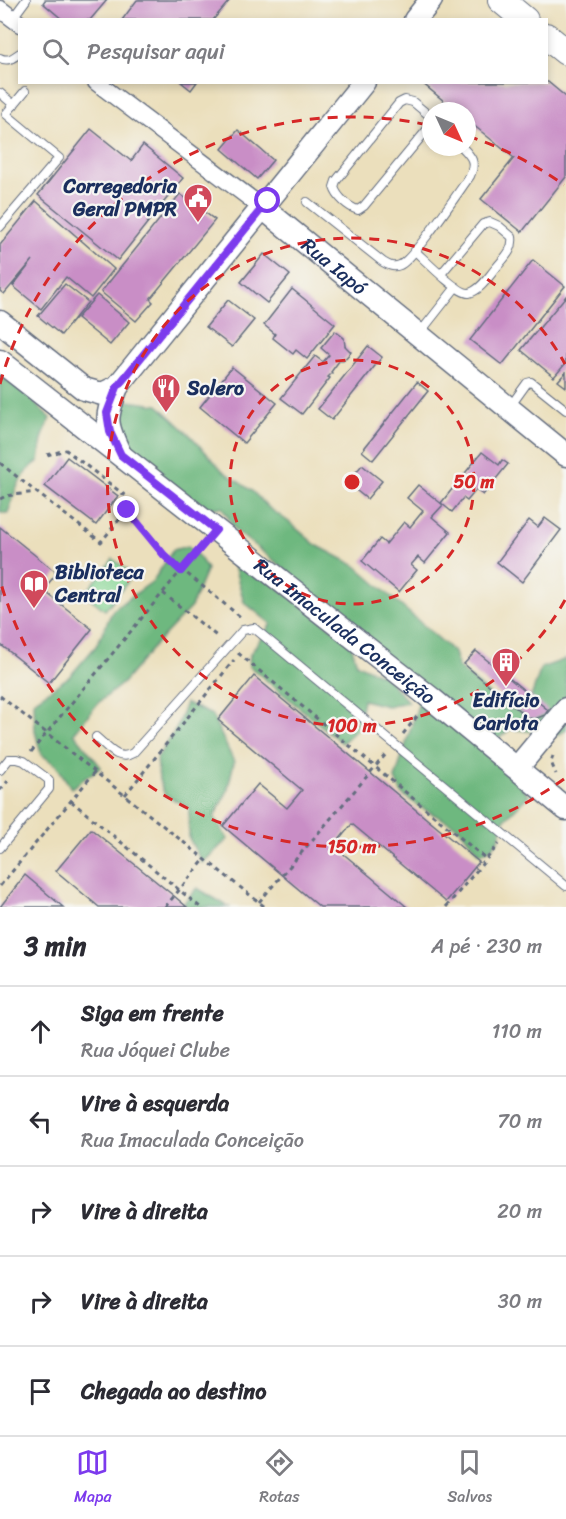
<!DOCTYPE html>
<html lang="pt">
<head>
<meta charset="utf-8">
<style>
	body { margin:0; font-family:Sriracha,sans-serif; background:#f7f7f7; color:#2b2b33 }
	.compass { position:absolute; left:422px; top:102px; width:54px; height:54px; border-radius:50%; background:#fff; box-shadow:0 3px 9px #0003; rotate:134deg }
	.stop { position:absolute; width:18px; height:18px; margin:-14px; border:4px solid #7c3aed; border-radius:50%; background:#fff }
	.stop.end { background:#7c3aed; border-color:#fff; box-shadow:0 2px 6px #0008 }
	.list { margin:0; padding:0; list-style:none }
	h2 { display:flex; justify-content:space-between; align-items:center; height:78px; margin:0; padding:0 24px; font-size:26px }
	h2 small { font-size:20px; font-weight:400; color:#7c7c81 }
	.list li { display:grid; grid-template-columns:39px 1fr auto; gap:18px; align-items:center; box-sizing:border-box; height:90px; padding:0 24px; border-top:2px solid #e1e1e2 }
	.list b { display:block; font-size:22px; white-space:nowrap }
	.list p { margin:0; font-size:20px; white-space:nowrap; color:#7c7c81 }
	.list em { font-size:20px; font-style:normal; color:#7c7c81 }
	.icon { flex:none; width:33px; height:33px; fill:none; stroke:currentColor; stroke-width:2; stroke-linecap:round; stroke-linejoin:round }
	.map { position:relative; flex:none; width:566px; height:907px; overflow:hidden }
	.search { position:absolute; background:#fff; box-shadow:0 3px 9px #0003; left:18px; right:18px; top:18px; height:66px; display:flex; align-items:center; gap:15px; box-sizing:border-box; padding:0 21px; border-radius:0px; color:#7c7c81; font-size:22px }
	.sheet { height:528px; background:#fff }
	nav { display:flex; justify-content:space-around; align-items:center; box-sizing:border-box; height:84px; border-top:2px solid #e1e1e2; background:#fff; font-size:16px; color:#7c7c81 }
	nav a { display:grid; justify-items:center; gap:3px }
	nav .on { color:#7c3aed }
	.map>svg:first-child { display:block }
</style>
</head>
<body>
<div class="map">
<svg width="566" height="907" viewBox="0 0 566 907">
	<rect width="100%" height="100%" fill="#f6f6f2"/>
	<filter id="ink" filterUnits="userSpaceOnUse"><feTurbulence type="fractalNoise" baseFrequency=".0167" numOctaves="2"/><feDisplacementMap in="SourceGraphic" scale="12" xChannelSelector="R" yChannelSelector="G"/><feConvolveMatrix kernelMatrix="1 2 1 2 8 2 1 2 1" color-interpolation-filters="sRGB"/></filter>
	<filter id="wash" filterUnits="userSpaceOnUse"><feTurbulence type="fractalNoise" baseFrequency=".008" numOctaves="4" result="noise"/><feDisplacementMap in="SourceGraphic" scale="24" xChannelSelector="R" yChannelSelector="G"/><feGaussianBlur stdDeviation="1.35" result="paint"/><feColorMatrix in="noise" values="0 0 0 0 0 0 0 0 0 0 0 0 0 0 0 0 0 1.4 0 .05"/><feComposite in="paint" operator="in"/></filter>
	<g filter="url(#wash)">
		<rect width="100%" height="100%" fill="#ebdfbc"/>
		<!-- green -->
		<polygon fill="#89d796" stroke="#52837a" stroke-width="1.5" points="113,559 133,575 105,610 85,594"/>
		<!-- forest -->
		<g fill="#6eb87f" stroke="#44746e" stroke-width="1.5">
			<path d="M 0,375 L 27,395 L 50,418 L 42,439 L 39,461 C 18,475 16,490 8,513 L 0,513 Z"/>
			<polygon points="127,401 158,405 191,436 223,471 252,491 269,508 289,522 316,545 356,566 431,632 454,652 458,667 508,710 528,706 541,668 566,659 566,730 558,735 511,729 493,742 497,760 529,795 504,820 499,839 492,848 480,854 458,827 420,807 402,794 395,779 419,702 331,611 286,570 236,531 222,507 205,509 172,485 124,443 115,414"/>
			<polygon points="188,546 200,558 207,569 191,607 156,644 123,683 98,703 74,733 101,767 71,788 57,766 41,754 35,731 34,701 70,676 96,646 113,610 153,581 173,550"/>
			<polygon points="230,551 350,642 357,664 386,677 408,702 387,706 363,700 357,729 342,743 249,666 250,654 271,624 244,602"/>
			<polygon points="186,703 212,715 234,762 227,792 214,817 228,839 202,863 189,838 189,808 165,795 159,780 157,758 176,729"/>
			<polygon points="197,888 229,907 187,907 183,904"/>
		</g>
		<g id="blocks">
			<!-- building -->
			<g fill="#c98ec6">
				<polygon points="45,0 107,0 90,20 63,20 43,3"/>
				<polygon points="137,0 230,0 213,20 122,20"/>
				<polygon points="181,82 197,82 191,90"/>
				<polygon points="421,82 548,82 566,97 566,177 522,232 481,199 514,158 467,120 467,111 456,111"/>
				<polygon points="91,129 131,161 143,145 183,178 118,260 38,195"/>
				<polygon points="238,130 273,160 257,179 222,149"/>
				<polygon points="180,194 215,220 150,299 153,302 136,321 101,292"/>
				<polygon points="36,201 114,269 91,298 66,277 41,309 13,286 33,260 4,294 0,291 0,245"/>
				<polygon points="264,254 290,275 267,303 241,282"/>
				<polygon points="533,260 565,286 502,365 470,340"/>
				<polygon points="65,284 88,302 61,335 38,316"/>
				<polygon points="292,289 335,324 307,359 296,350 293,354 273,338 275,334 264,325"/>
				<polygon points="97,295 129,322 110,345 77,318"/>
				<polygon points="566,296 566,363 554,377 521,350"/>
				<polygon points="228,300 254,320 232,347 206,327"/>
				<polygon points="335,331 344,338 345,346 351,352 343,361 339,361 331,372 332,373 328,377 330,378 302,414 281,398 315,356 323,362 329,355 321,348"/>
				<polygon points="368,346 382,357 332,420 318,409"/>
				<polygon points="232,367 277,403 244,443 200,407"/>
				<polygon points="566,372 566,387 558,381"/>
				<polygon points="417,382 428,391 373,460 362,451"/>
				<polygon points="482,452 499,465 502,460 508,464 483,495 476,490 467,501 463,498 452,512 441,503"/>
				<polygon points="67,457 118,496 96,525 45,486"/>
				<polygon points="362,465 382,481 367,499 347,483"/>
				<polygon points="418,485 443,505 432,517 450,532 425,563 418,557 411,565 417,570 399,592 362,561 380,539 386,544 404,522 410,527 423,511 407,498"/>
				<polygon points="545,518 561,530 522,582 497,562 529,520 538,527"/>
				<polygon points="0,527 57,573 43,590 92,629 49,683 1,645 0,646"/>
				<polygon points="476,651 548,710 545,715 535,719 528,718 464,664"/>
				<polygon points="254,676 479,862 446,902 352,824 334,846 407,907 320,907 223,826 258,784 287,808 302,790 218,720"/>
				<polygon points="91,829 174,896 187,907 99,907 56,871"/>
				<polygon points="25,875 63,907 0,907"/>
			</g>
		</g>
	</g>
	<g filter="url(#ink)">
		<use href="#blocks" fill-opacity="0" stroke="#646d7f" stroke-width="1.5"/>
		<g fill="none" stroke-linecap="round" stroke-linejoin="round">
			<!-- service casing -->
			<g stroke="#646d7f" stroke-width="10">
				<g id="service">
					<polyline points="12,19 26,0"/>
					<path d="M 0,58 C 8,62 13,58 20,53"/>
					<polyline points="0,93 14,105"/>
					<path d="M 431,117 L 413,102 L 405,100 L 399,103 L 336,181 L 334,187 C 337,197 348,207 358,210 L 364,206 L 431,125"/>
					<path d="M 307,202 L 383,262 C 388,265 393,268 400,265 C 413,260 459,191 470,176 C 476,162 472,157 462,147"/>
					<polyline points="0,227 59,158 6,114 25,91"/>
					<path d="M 415,251 C 424,259 458,294 469,293 C 480,291 489,276 496,268 C 504,258 514,250 512,237 L 499,226 L 490,222 L 483,224 L 441,274"/>
					<polyline points="419,334 456,287"/>
					<polyline points="509,408 527,383 531,382 566,410"/>
					<path d="M 96,737 C 108,747 118,762 133,753 L 243,630 L 254,628 L 566,886"/>
					<polyline points="0,770 9,759 17,759 24,761 49,780 49,789 0,848"/>
				</g>
			</g>
			<!-- minor casing -->
			<g stroke="#646d7f" stroke-width="19">
				<g id="minor">
					<polyline points="0,9 20,24"/>
					<polyline points="96,82 263,208"/>
				</g>
			</g>
			<!-- secondary casing -->
			<g stroke="#646d7f" stroke-width="25">
				<g id="secondary">
					<polyline points="415,20 431,0"/>
					<path id="s1" d="M 263,208 L 566,455"/>
					<polyline points="0,322 84,389 102,394 117,387"/>
					<path id="s2" d="M 0,361 L 432,699 L 566,809"/>
					<path d="M 120,454 C 105,423 105,419 117,387 L 364,82"/>
					<polyline points="517,768 566,709"/>
				</g>
			</g>
			<!-- primary casing -->
			<g stroke="#646d7f" stroke-width="28">
				<g id="primary">
					<polyline points="501,0 525,20"/>
					<polyline points="546,36 566,52"/>
				</g>
			</g>
			<!-- path -->
			<g stroke="#646d7f" stroke-width="3" stroke-dasharray="4.5 4.5" stroke-linecap="butt">
				<polyline points="47,455 66,450 127,497 127,510 164,555 243,619"/>
				<polyline points="0,463 36,492"/>
				<polyline points="0,499 6,496 36,492 101,542 127,510"/>
				<polyline points="163,593 219,638"/>
				<polyline points="238,653 486,859"/>
				<polyline points="0,696 265,907"/>
				<polyline points="403,734 419,714"/>
				<polyline points="31,752 203,544"/>
				<polyline points="553,756 551,762 556,774"/>
				<polyline points="0,790 8,781"/>
				<polyline points="125,795 234,660"/>
				<polyline points="71,801 200,907"/>
				<polyline points="0,886 95,772"/>
				<polyline points="259,902 387,753"/>
				<polyline points="165,907 205,859"/>
				<polyline points="446,907 499,844"/>
			</g>
			<!-- service -->
			<use href="#service" stroke="#fff" stroke-width="8"/>
			<!-- minor -->
			<use href="#minor" stroke="#fff" stroke-width="16"/>
			<!-- secondary -->
			<use href="#secondary" stroke="#fff" stroke-width="22"/>
			<!-- primary -->
			<use href="#primary" stroke="#fff" stroke-width="26"/>
		</g>
	</g>
	<g fill="none" stroke-linecap="round" stroke-linejoin="round" filter="url(#ink)">
		<!-- route -->
		<polyline stroke="#7c3aed" stroke-width="8" points="127,510 164,555 181,571 216,530 121,455 110,432 107,413 117,387 268,201"/>
	</g>
	<!-- distance rings -->
	<g fill="none" stroke="#d62828" stroke-width="3" stroke-dasharray="10 8">
		<circle cx="352" cy="482" r="122"/>
		<path d="M565 600A244 244 0 1 1 565 364"/>
		<path d="M564 779A365 365 0 0 1 0 580M0 384A365 365 0 0 1 428 125M468 136A365 365 0 0 1 564 185"/>
	</g>
	<!-- icons -->
	<defs>
		<g id="civic-pin" transform="scale(1.5)"><path d="M0 17L-7.5 6A9.5 9.5 0 1 1 7.5 6Z" fill="#d1495b" stroke="#f6f6f2"/><path d="M-.6-6.5H3V-4.5H.6V-3L4-1V1h2V6H-6V1h2V-1L-.6-3ZM-1.2 2.5V6h2.4V2.5Z" fill="#fff"/></g>
		<g id="restaurant-pin" transform="scale(1.5)"><path d="M0 17L-7.5 6A9.5 9.5 0 1 1 7.5 6Z" fill="#d1495b" stroke="#f6f6f2"/><path d="M-5-6h1v4h1v-4h1v4h1v-4h1v5L-1.5 .5V6h-2V.5L-5-1ZM5-6V6H3V1.5H1.5Q1.5-4 5-6Z" fill="#fff"/></g>
		<g id="library-pin" transform="scale(1.5)"><path d="M0 17L-7.5 6A9.5 9.5 0 1 1 7.5 6Z" fill="#d1495b" stroke="#f6f6f2"/><path d="M-6-4Q-3-5.5-.7-3.5V5Q-3 3-6 4ZM6-4Q3-5.5 .7-3.5V5Q3 3 6 4Z" fill="#fff"/></g>
		<g id="building-pin" transform="scale(1.5)"><path d="M0 17L-7.5 6A9.5 9.5 0 1 1 7.5 6Z" fill="#d1495b" stroke="#f6f6f2"/><path d="M-4-6H4V6H1V3H-1V6H-4ZM-2.5-4.3h1.7v1.8h-1.7ZM.8-4.3h1.7v1.8H.8ZM-2.5-1h1.7V.8h-1.7ZM.8-1h1.7V.8H.8Z" fill="#fff"/></g>
	</defs>
	<g fill-rule="evenodd">
		<use href="#civic-pin" x="198" y="198"/>
		<use href="#restaurant-pin" x="166" y="388"/>
		<use href="#library-pin" x="34" y="584"/>
		<use href="#building-pin" x="506" y="662"/>
	</g>
	<g text-anchor="middle" stroke-width="4.5" stroke-linejoin="round" paint-order="stroke">
		<!-- poi labels -->
		<g font-size="20" font-weight="bold" fill="#1b2f5e" stroke="#f6f6f2" text-anchor="start">
			<text x="177" y="193" text-anchor="end">Corregedoria<tspan x="177" dy="23">Geral PMPR</tspan></text>
			<text x="187" y="395">Solero</text>
			<text x="55" y="579">Biblioteca<tspan x="55" dy="23">Central</tspan></text>
			<text x="506" y="707" text-anchor="middle">Edifício<tspan x="506" dy="23">Carlota</tspan></text>
		</g>
		<!-- street labels -->
		<g font-size="20" fill="#1b2f5e" stroke="#f6f6f2">
			<text dy="7" stroke="none"><textPath href="#s1" startOffset="92">Rua Iapó</textPath></text>
			<text dy="7" stroke="none"><textPath href="#s2" startOffset="438">Rua Imaculada Conceição</textPath></text>
		</g>
	</g>
	<circle cx="352" cy="482" r="9" fill="#d62828" stroke="#f6f6f2" stroke-width="3"/>
	<g font-size="18" text-anchor="middle" font-weight="bold" fill="#d62828" stroke="#f6f6f2" stroke-width="4.5" stroke-linejoin="round" paint-order="stroke">
		<text x="474" y="488">50 m</text>
		<text x="352" y="732">100 m</text>
		<text x="352" y="853">150 m</text>
	</g>
</svg>
<svg class="compass" viewBox="-18 -18 36 36"><path d="M0-13l5 13h-10z" fill="#e53935"/><path d="M0 13l5-13h-10z" fill="#7c7c81"/></svg>
<div class="stop" style="left:268px;top:201px"></div>
<div class="stop end" style="left:127px;top:510px"></div>
<div class="search"><svg class="icon" aria-label="search" viewBox="0 0 24 24"><circle cx="10" cy="10" r="6"/><path d="M15 15l6 6"/></svg>Pesquisar aqui</div>
</div>
<section class="sheet">
<h2>3 min<small>A pé · 230 m</small></h2>
<ul class="list">
<li><svg class="icon" aria-label="ahead" viewBox="0 0 24 24"><path d="M12 20V5M6 11l6-6 6 6"/></svg><div><b>Siga em frente</b><p>Rua Jóquei Clube</p></div><em>110 m</em></li>
<li><svg class="icon" aria-label="left" viewBox="0 0 24 24"><path d="M17 20v-9H6M10 6l-5 5 5 5"/></svg><div><b>Vire à esquerda</b><p>Rua Imaculada Conceição</p></div><em>70 m</em></li>
<li><svg class="icon" aria-label="right" viewBox="0 0 24 24"><path d="M7 20v-9h11M14 6l5 5-5 5"/></svg><div><b>Vire à direita</b></div><em>20 m</em></li>
<li><svg class="icon" aria-label="right" viewBox="0 0 24 24"><path d="M7 20v-9h11M14 6l5 5-5 5"/></svg><div><b>Vire à direita</b></div><em>30 m</em></li>
<li><svg class="icon" aria-label="arrive" viewBox="0 0 24 24"><path d="M6 21V4h12l-3 4 3 4H6"/></svg><div><b>Chegada ao destino</b></div></li>
</ul>
</section>
<nav>
<a class="on"><svg class="icon" aria-label="map" viewBox="0 0 24 24"><path d="M3 6l6-2 6 2 6-2v14l-6 2-6-2-6 2zM9 4v14M15 6v14"/></svg>Mapa</a>
<a><svg class="icon" aria-label="directions" viewBox="0 0 24 24"><path d="M12 3l9 9-9 9-9-9zM9 14v-3h6M13 9l2 2-2 2"/></svg>Rotas</a>
<a><svg class="icon" aria-label="saved" viewBox="0 0 24 24"><path d="M7 4h10v16l-5-4-5 4z"/></svg>Salvos</a>
</nav>
</body>
</html>
